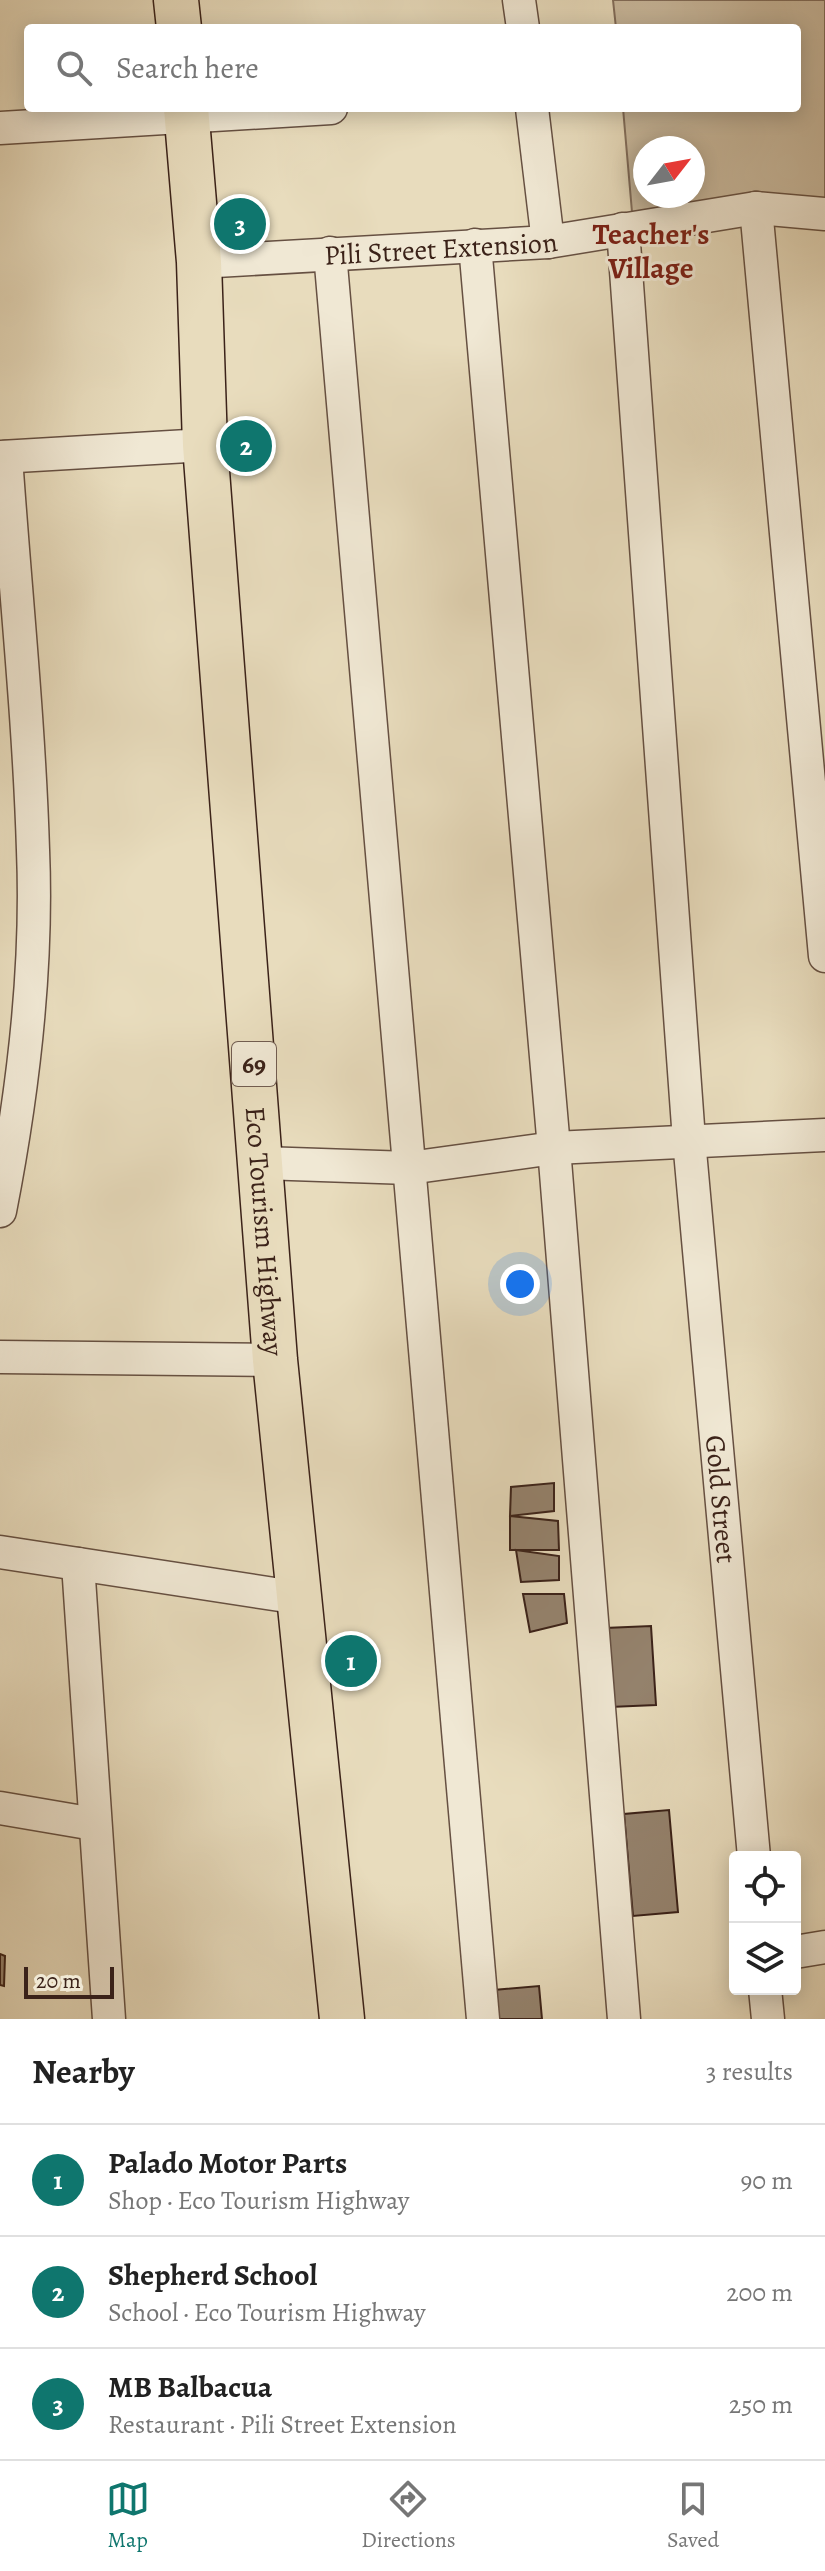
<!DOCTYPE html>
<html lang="en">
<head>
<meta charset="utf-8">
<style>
	body { margin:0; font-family:Alegreya,serif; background:#f2f2f2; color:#222 }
	.controls { position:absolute; right:24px; bottom:24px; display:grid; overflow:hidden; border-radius:8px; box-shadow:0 4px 20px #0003 }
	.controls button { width:72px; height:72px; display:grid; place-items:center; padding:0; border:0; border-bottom:2px solid #e0e0e0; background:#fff; color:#222; font:40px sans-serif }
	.compass { position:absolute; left:633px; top:136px; width:72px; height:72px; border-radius:50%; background:#fff; box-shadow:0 4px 20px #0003; rotate:59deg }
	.scale { position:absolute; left:24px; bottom:20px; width:90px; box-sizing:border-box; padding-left:8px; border:4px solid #3b2219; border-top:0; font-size:22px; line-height:28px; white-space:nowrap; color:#3b2219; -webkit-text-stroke:6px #f0e8d4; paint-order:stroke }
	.you { position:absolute; left:520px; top:1284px; width:28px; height:28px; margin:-20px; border:6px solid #fff; border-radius:50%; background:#1a73e8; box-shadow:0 0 0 12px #1a73e833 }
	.badge { display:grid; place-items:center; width:52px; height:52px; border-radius:50%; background:#0f766e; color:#fff; font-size:26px; font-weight:700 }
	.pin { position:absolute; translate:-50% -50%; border:4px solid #fff; box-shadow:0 2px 8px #0006 }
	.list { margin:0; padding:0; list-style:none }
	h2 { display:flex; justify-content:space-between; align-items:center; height:104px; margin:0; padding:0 32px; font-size:34px }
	h2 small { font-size:26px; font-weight:400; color:#767676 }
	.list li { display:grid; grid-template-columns:52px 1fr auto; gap:24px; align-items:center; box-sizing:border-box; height:112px; padding:0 32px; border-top:2px solid #e0e0e0 }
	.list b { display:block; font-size:30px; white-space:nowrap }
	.list p { margin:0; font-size:26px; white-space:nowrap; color:#767676 }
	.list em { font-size:26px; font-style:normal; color:#767676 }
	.icon { flex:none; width:44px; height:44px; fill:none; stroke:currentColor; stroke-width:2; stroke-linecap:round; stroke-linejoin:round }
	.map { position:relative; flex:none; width:825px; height:2019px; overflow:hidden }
	.search { position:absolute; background:#fff; box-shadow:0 4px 20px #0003; left:24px; right:24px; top:24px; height:88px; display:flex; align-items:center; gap:20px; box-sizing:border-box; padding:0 28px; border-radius:8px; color:#767676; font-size:30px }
	.sheet { height:440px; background:#fff }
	nav { display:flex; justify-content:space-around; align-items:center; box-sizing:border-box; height:112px; border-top:2px solid #e0e0e0; background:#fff; font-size:22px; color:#767676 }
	nav a { display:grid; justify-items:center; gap:4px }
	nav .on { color:#0f766e }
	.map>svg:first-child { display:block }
</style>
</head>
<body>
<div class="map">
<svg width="825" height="2019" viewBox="0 0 825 2019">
	<rect width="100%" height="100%" fill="#e8dcbd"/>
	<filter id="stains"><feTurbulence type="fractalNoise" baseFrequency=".0025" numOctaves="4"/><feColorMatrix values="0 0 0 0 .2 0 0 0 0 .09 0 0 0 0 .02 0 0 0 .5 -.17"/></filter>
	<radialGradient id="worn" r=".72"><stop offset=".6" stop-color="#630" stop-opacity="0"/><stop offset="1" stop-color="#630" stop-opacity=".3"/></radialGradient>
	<!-- green -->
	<path fill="#cbbca1" stroke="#836f5d" stroke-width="2" fill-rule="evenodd" d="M 613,0 L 825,0 L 825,201 L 632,212 L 623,108 L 797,108 L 797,28 L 616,28 ZM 645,148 L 693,148 L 693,196 L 645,196 Z"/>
	<!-- building -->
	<g fill="#95836e" stroke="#3b2219" stroke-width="2">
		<polygon points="554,1483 554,1511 510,1516 511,1487"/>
		<polygon points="510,1516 558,1521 559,1550 510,1550"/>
		<polygon points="516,1550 559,1556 559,1580 521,1582"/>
		<polygon points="523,1594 564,1594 567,1623 530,1632"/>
		<polygon points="651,1626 656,1705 610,1707 605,1628"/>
		<polygon points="669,1810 678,1912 633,1916 624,1814"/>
		<polygon points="0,1954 5,1956 4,1986 0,1985"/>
		<polygon points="539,1986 542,2019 497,2019 494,1990"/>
	</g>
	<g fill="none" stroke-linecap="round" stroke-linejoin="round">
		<!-- minor casing -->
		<g stroke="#665042" stroke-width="35">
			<g id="minor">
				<polyline points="519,0 523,28"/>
				<polyline points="532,108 548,242"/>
				<polyline points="0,128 331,108"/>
				<polyline points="756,208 825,956"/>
				<path id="s1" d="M 623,229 L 689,1140 L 754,1857"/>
				<polyline points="475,245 554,1148 624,2019"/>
				<polyline points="330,253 483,2019"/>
				<path id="s2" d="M 199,262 L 548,242 L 756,208 L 825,214"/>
				<polyline points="0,457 205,445"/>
				<polyline points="262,1163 409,1168 554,1148 825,1135"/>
				<path d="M 0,1211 C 23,1093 38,971 33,850 C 29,719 15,588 6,457"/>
				<polyline points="0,1357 275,1360"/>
				<polyline points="0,1552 300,1598"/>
				<polyline points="78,1564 109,2019"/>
				<polyline points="0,1808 94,1824"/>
				<polyline points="795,1952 825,1947"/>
				<polyline points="765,1989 768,2019"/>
			</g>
		</g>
		<!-- highway casing -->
		<g stroke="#3b2219" stroke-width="47">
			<g id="highway">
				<polyline points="176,0 179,28"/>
				<path id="s3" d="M 186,108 L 199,262 L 205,445 L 275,1360 L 342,2019"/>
			</g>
		</g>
		<!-- minor -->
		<use href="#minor" stroke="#f0e8d4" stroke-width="32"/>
		<!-- highway -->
		<use href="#highway" stroke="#e8dcbd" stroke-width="44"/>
	</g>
	<g text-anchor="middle" stroke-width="6" stroke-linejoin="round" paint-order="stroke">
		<!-- shield labels -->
		<rect fill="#f0e8d4" stroke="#715d51" stroke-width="2" x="232" y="1042" width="44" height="44" rx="6"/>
		<g font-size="26" font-weight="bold" fill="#3b2219">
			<text x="254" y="1073">69</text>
		</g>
		<!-- street labels -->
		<g font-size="28" fill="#3b2219" stroke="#f0e8d4">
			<text dy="10" stroke="none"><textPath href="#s2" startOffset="242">Pili Street Extension</textPath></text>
			<text dy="10" stroke="none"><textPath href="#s3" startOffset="1126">Eco Tourism Highway</textPath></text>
			<text dy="10" stroke="none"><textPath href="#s1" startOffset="1274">Gold Street</textPath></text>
		</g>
		<!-- neighbourhood labels -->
		<g font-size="30" font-weight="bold" fill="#7a1f14" stroke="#f0e8d4">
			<text x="651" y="244">Teacher's<tspan x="651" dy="34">Village</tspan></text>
		</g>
	</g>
	<rect width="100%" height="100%" filter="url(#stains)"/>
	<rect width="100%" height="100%" fill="url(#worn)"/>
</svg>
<div class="controls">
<button><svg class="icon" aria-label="locate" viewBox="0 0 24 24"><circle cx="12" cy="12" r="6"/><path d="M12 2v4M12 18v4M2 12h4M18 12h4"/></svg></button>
<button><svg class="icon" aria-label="layers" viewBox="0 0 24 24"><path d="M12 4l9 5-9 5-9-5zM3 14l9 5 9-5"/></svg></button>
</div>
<svg class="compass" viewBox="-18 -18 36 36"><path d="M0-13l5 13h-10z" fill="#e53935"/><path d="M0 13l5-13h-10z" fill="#767676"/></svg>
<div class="scale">20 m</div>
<div class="you"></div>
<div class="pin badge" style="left:351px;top:1661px">1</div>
<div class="pin badge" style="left:246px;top:446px">2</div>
<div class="pin badge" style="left:240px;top:224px">3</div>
<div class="search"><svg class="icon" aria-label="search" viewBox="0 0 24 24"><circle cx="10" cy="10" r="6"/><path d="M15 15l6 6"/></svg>Search here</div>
</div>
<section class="sheet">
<h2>Nearby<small>3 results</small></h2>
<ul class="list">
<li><span class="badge">1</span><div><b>Palado Motor Parts</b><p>Shop · Eco Tourism Highway</p></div><em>90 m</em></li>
<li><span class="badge">2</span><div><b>Shepherd School</b><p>School · Eco Tourism Highway</p></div><em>200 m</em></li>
<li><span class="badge">3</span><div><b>MB Balbacua</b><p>Restaurant · Pili Street Extension</p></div><em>250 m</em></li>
</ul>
</section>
<nav>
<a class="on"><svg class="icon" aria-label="map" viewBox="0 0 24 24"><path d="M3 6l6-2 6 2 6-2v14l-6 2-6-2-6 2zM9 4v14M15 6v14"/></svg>Map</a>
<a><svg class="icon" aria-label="directions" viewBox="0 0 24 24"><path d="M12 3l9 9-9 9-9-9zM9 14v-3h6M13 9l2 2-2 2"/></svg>Directions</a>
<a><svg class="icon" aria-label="saved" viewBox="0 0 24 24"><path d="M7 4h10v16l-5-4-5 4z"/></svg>Saved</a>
</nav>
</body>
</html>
